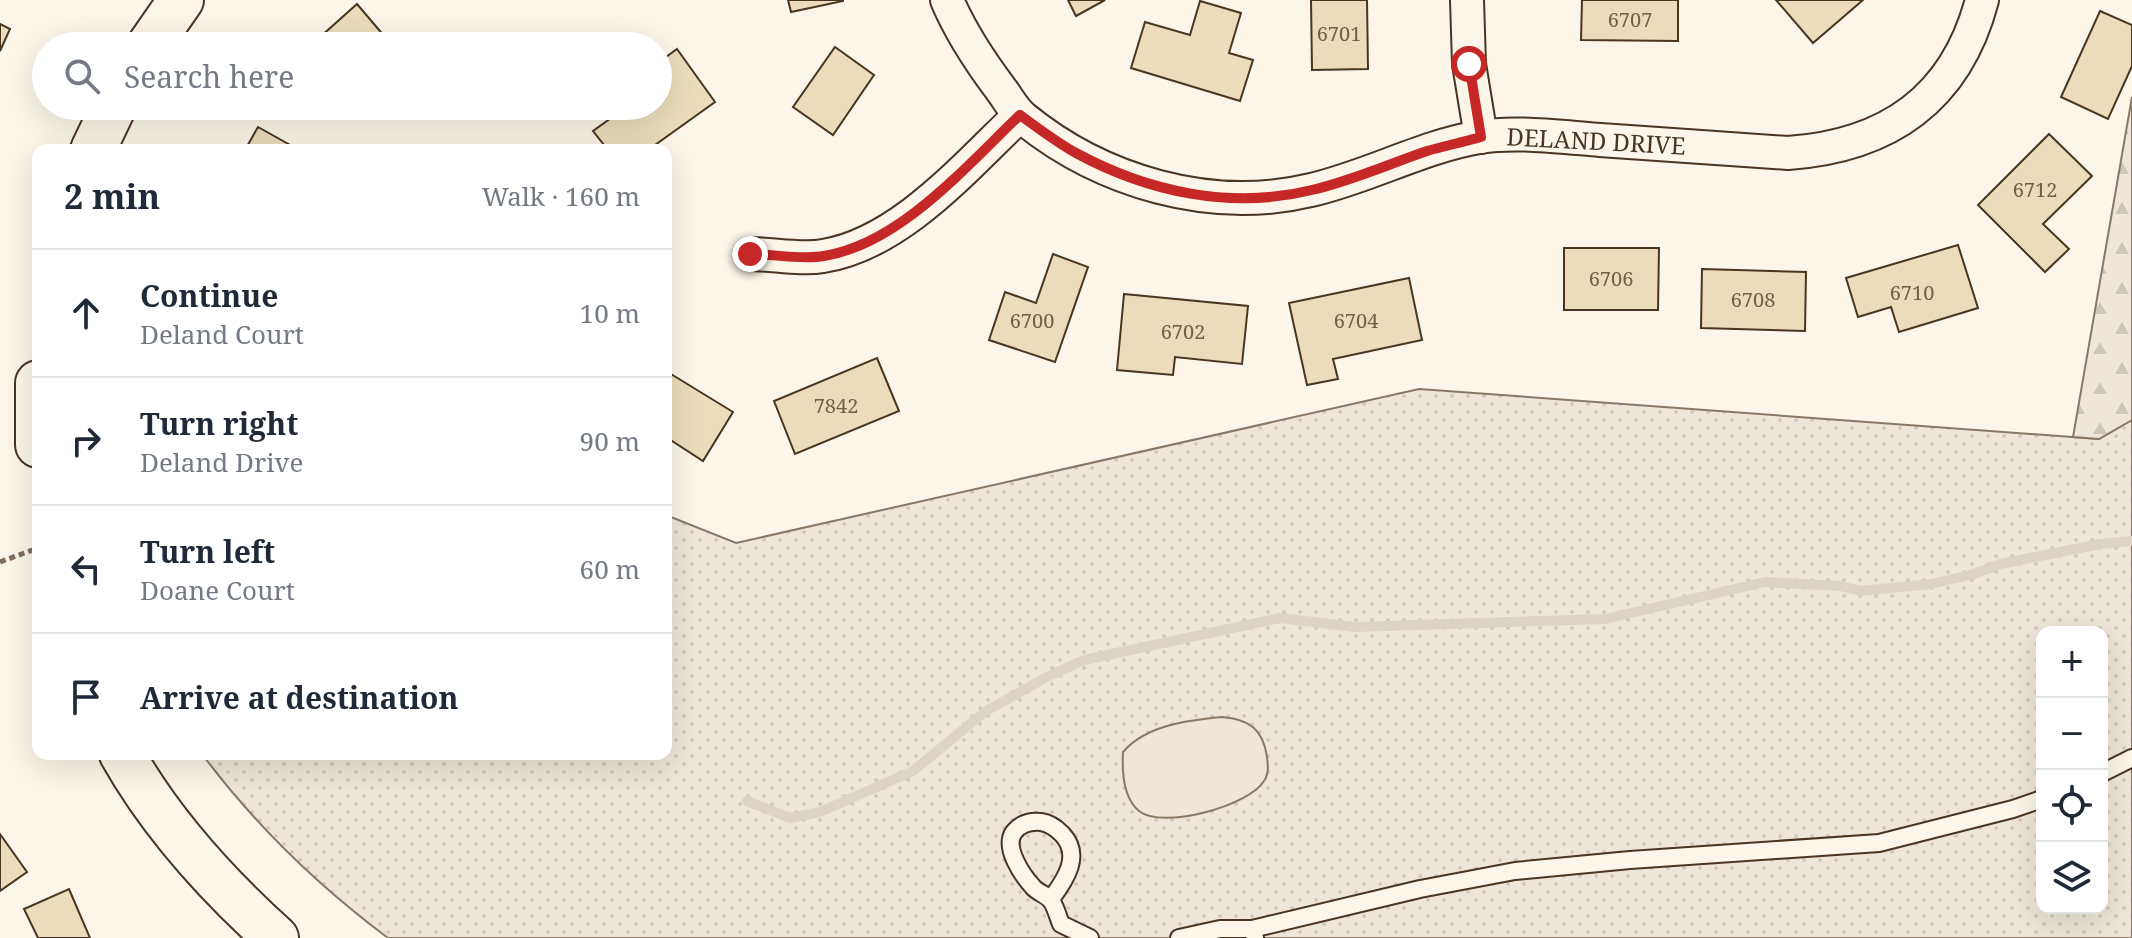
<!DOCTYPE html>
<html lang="en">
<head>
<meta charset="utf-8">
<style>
	body { margin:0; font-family:"Noto Serif",serif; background:#f6f6f7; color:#1f2937 }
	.controls { position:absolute; right:24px; bottom:24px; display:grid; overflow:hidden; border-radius:16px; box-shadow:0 8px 32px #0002 }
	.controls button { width:72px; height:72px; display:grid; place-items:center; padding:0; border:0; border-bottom:2px solid #e0e1e3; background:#fff; color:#1f2937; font:40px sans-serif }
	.stop { position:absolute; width:24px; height:24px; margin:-18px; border:6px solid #c62828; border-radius:50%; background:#fff }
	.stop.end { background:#c62828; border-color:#fff; box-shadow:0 2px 8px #0008 }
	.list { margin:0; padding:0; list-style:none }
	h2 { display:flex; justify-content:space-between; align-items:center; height:104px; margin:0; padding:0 32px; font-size:34px }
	h2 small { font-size:26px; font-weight:400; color:#747a83 }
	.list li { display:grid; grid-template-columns:52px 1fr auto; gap:24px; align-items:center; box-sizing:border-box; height:128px; padding:0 32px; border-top:2px solid #e0e1e3 }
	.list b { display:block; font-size:30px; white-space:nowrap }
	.list p { margin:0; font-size:26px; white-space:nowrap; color:#747a83 }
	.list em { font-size:26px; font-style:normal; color:#747a83 }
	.icon { flex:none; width:44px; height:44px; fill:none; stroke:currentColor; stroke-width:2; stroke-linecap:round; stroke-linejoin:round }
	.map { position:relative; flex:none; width:2132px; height:938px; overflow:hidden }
	.search { position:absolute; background:#fff; box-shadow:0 8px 32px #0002; left:32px; top:32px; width:640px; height:88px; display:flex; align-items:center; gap:20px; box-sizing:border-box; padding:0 28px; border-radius:44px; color:#747a83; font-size:30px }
	.panel { position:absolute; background:#fff; box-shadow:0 8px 32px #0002; left:32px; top:144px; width:640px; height:616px; border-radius:16px }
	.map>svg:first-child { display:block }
</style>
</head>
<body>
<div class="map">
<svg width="2132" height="938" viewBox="0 0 2132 938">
	<defs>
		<pattern id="grass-dots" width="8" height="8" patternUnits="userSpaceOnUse" patternTransform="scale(2)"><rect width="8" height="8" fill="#ede6d9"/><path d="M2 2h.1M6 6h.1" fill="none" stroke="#cdc6ba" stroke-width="1.8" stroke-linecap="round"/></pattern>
		<pattern id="forest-firs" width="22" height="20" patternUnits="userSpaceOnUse" patternTransform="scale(2)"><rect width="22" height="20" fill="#ede6d9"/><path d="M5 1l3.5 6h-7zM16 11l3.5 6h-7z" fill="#cdc6ba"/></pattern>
	</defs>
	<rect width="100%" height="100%" fill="#fbf6e9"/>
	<!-- grass -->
	<path fill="url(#grass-dots)" stroke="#887966" stroke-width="2" fill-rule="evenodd" d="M 1419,389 L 2099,439 L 2132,419 L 2132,938 L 388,938 C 317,885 255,825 202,754 L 666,754 L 666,515 L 736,543 ZM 2042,632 L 2102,632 L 2102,908 L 2042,908 Z"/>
	<!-- forest -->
	<polygon fill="url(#forest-firs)" stroke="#887966" stroke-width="2" points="2132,97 2132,420 2099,439 2073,437"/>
	<!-- pitch -->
	<path fill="#ede6d9" stroke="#887966" stroke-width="2" d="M 1222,717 C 1249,719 1263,729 1267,757 C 1268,765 1269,774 1264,781 C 1249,806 1162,830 1139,811 C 1123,798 1122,770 1123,752 C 1146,725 1189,720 1222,717 Z"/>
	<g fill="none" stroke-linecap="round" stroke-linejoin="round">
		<!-- stream -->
		<polyline stroke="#dcd4c6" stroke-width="10" points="747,801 790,818 820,812 913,771 986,711 1047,677 1084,660 1280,618 1355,627 1605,619 1765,582 1840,586 1861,591 1931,584 1974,574 2000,564 2100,544 2132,541"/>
	</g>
	<!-- building -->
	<g fill="#ecdcbc" stroke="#4a3520" stroke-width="2">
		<polygon points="788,0 843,0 843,1 791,12"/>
		<polygon points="1068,0 1105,0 1076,16"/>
		<polygon points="1311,0 1367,0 1368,69 1312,70"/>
		<polygon points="1582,0 1678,0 1678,41 1581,40"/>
		<polygon points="1776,0 1863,0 1813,43"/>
		<polygon points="1200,1 1241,13 1229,53 1253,60 1240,101 1131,68 1145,22 1190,35"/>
		<polygon points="357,4 385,37 375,46 310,46"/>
		<polygon points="2100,11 2132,25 2132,66 2108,119 2061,97"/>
		<polygon points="0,24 10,29 0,51"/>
		<polygon points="835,47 874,75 833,135 793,107"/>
		<polygon points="677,49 715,102 648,150 608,150 593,131 628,106 658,106 658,63"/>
		<polygon points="258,127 299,150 245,150"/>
		<polygon points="2049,134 2092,176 2043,224 2069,249 2045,272 1978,205"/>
		<polygon points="1958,245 1978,308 1899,332 1891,307 1858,317 1846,278"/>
		<polygon points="1564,248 1659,248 1658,310 1564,310"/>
		<polygon points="1053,254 1088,267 1055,362 989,340 1005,292 1036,303"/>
		<polygon points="1702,269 1806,272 1805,331 1701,328"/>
		<polygon points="1409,278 1422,340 1333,359 1338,379 1307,385 1289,303"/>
		<polygon points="1124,294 1248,306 1242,364 1175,357 1173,375 1117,370"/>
		<polygon points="877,358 899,411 795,454 774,401"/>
		<polygon points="666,371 733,412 703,461 666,437"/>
		<polygon points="0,834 27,872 0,891"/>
		<polygon points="69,889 90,938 38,938 24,909"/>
	</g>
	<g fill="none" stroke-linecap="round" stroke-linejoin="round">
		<!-- lane casing -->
		<g stroke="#4a3520" stroke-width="20">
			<g id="lane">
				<polyline points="2102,773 2132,758"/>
				<path d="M 1051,899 C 1066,879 1082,855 1062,834 C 1056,828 1049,823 1041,822 C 1030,821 1021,823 1014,832 C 1003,847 1022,875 1033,887 C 1038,893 1048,895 1052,902 C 1056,908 1058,917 1061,924 L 1090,938"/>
				<polyline points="1179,938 1220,929 1252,929"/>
				<polyline points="1255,938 1252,929 1420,889 1515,871 1630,860 1879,843 2013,809 2042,799"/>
			</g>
		</g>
		<!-- street casing -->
		<g stroke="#4a3520" stroke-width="36">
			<g id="street">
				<path d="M 947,0 C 961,33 979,60 1000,88 C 1007,97 1013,109 1022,117 C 1101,182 1211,214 1311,190 C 1368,177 1421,147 1479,137 C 1516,131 1563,137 1600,140 C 1663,144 1725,149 1788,153 C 1888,146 1956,99 1982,0"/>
				<polyline points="1467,0 1469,64 1481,137"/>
				<path d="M 750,254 C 773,254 801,260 823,256 C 900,244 966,166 1020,115"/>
			</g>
		</g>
		<!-- secondary casing -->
		<g stroke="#4a3520" stroke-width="48">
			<g id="secondary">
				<polyline points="149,46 181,0"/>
				<polyline points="93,150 114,106"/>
				<polyline points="38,383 38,445"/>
				<path d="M 122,754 C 162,825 216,884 276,938"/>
			</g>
		</g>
		<!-- path -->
		<polyline stroke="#7f6f5c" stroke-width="5" stroke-dasharray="6 4" stroke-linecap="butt" points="0,562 38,548"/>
		<!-- lane -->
		<use href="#lane" stroke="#fbf6e9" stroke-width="16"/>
		<!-- street -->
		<use href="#street" stroke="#fbf6e9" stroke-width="32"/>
		<!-- secondary -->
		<use href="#secondary" stroke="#fbf6e9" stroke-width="44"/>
	</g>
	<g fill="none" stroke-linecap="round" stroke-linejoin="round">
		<!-- route -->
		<path stroke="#c62828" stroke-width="10" d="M 750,254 C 773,254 801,260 824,256 C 900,244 966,166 1020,115 C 1038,128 1056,142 1076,153 C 1148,192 1231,210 1312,190 C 1351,181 1389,164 1427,151 C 1445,146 1463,142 1481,137 L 1469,64"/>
	</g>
	<g text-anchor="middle" stroke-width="6" stroke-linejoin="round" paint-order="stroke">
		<!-- number labels -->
		<g font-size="20" fill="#725f47">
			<text x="1630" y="27">6707</text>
			<text x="1339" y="41">6701</text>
			<text x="2035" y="197">6712</text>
			<text x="1611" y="286">6706</text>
			<text x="1912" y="300">6710</text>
			<text x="1753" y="307">6708</text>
			<text x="1032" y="328">6700</text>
			<text x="1356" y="328">6704</text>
			<text x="1183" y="339">6702</text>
			<text x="836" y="413">7842</text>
		</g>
		<!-- street labels -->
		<g font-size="24" fill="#4a3520" stroke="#fbf6e9">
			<text transform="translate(1596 142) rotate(3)" y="8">DELAND DRIVE</text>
		</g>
	</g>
</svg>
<div class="controls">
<button>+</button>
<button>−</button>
<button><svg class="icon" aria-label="locate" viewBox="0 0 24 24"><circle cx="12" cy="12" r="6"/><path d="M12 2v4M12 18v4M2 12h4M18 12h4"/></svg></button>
<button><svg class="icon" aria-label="layers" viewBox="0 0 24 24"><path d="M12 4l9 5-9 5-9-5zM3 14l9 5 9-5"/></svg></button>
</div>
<div class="stop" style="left:1469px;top:64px"></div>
<div class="stop end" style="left:750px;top:254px"></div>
<div class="search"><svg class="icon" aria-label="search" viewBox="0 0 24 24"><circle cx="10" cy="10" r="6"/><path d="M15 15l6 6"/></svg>Search here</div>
<section class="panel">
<h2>2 min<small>Walk · 160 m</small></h2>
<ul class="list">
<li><svg class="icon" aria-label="ahead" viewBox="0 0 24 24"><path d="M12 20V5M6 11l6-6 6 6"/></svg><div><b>Continue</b><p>Deland Court</p></div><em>10 m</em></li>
<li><svg class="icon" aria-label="right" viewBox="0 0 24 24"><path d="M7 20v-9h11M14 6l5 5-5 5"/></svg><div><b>Turn right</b><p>Deland Drive</p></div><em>90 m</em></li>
<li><svg class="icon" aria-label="left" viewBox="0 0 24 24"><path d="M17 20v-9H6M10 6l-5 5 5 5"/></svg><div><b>Turn left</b><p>Doane Court</p></div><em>60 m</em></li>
<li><svg class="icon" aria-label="arrive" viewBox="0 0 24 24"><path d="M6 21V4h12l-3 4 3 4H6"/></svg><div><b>Arrive at destination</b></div></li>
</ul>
</section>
</div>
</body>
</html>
